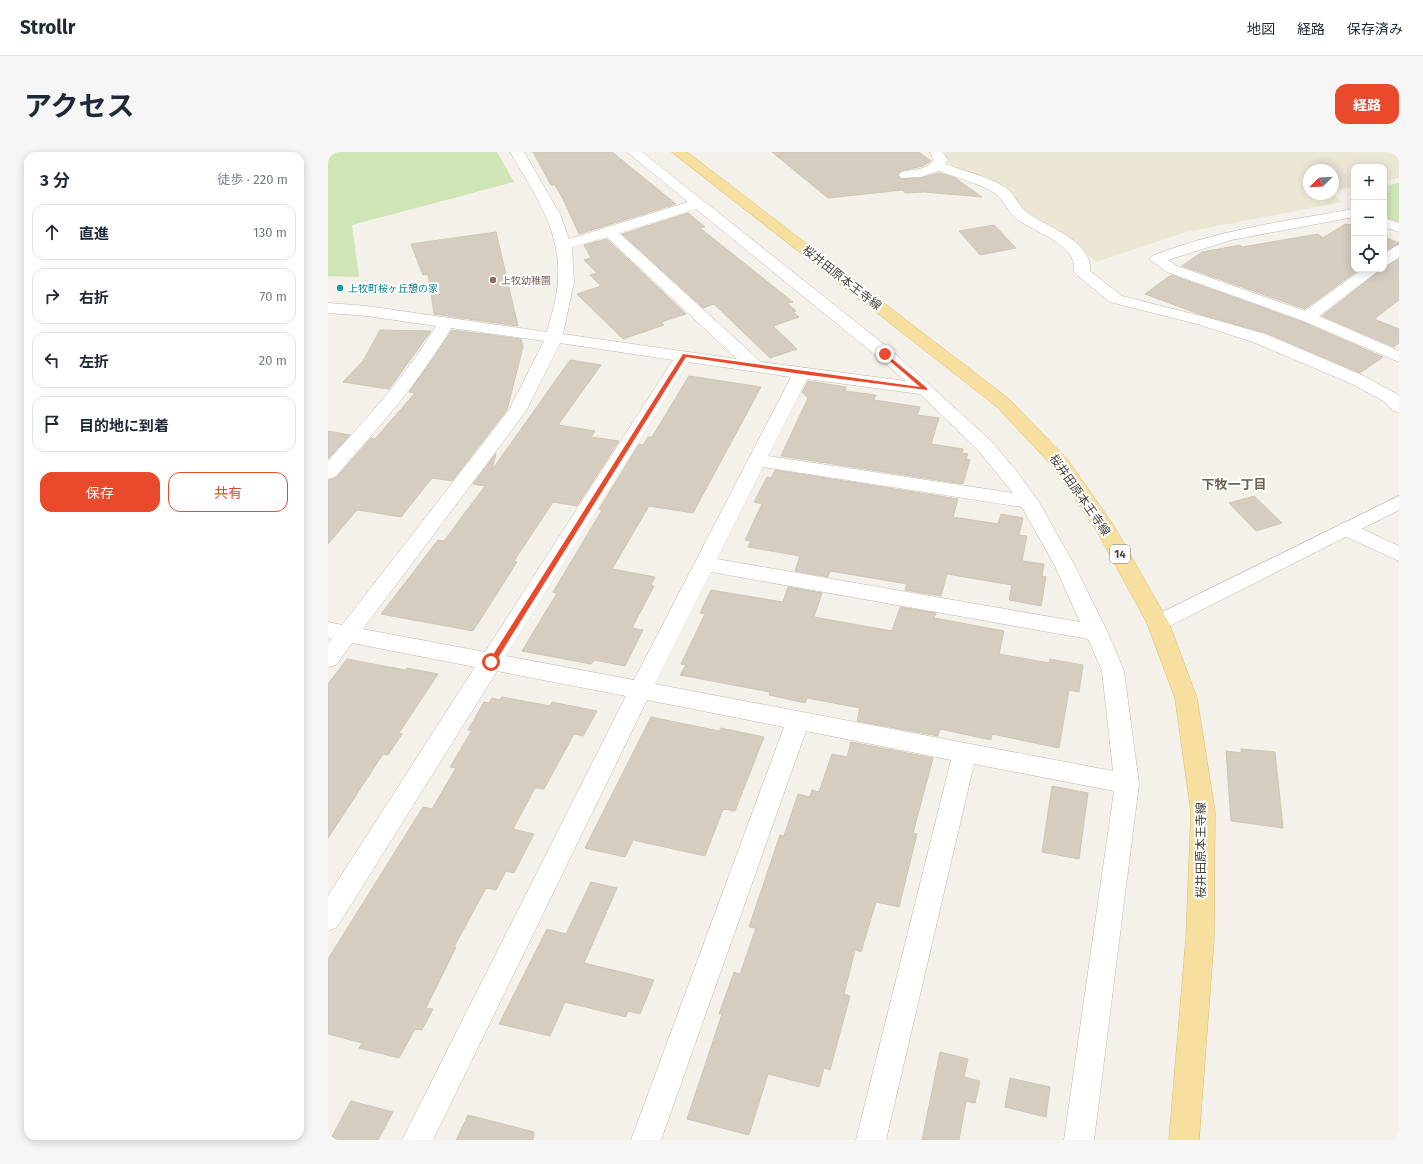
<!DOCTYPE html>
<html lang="ja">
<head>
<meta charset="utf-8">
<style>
	body { margin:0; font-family:"Fira Sans","Noto Sans JP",sans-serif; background:#f6f6f7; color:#1f2937 }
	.controls { position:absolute; right:12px; top:12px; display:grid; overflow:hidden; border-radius:8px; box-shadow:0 2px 10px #0003 }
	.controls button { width:36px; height:36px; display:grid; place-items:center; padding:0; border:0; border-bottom:1px solid #e0e1e3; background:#fff; color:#1f2937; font:20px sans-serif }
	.compass { position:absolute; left:975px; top:12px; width:36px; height:36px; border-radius:50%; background:#fff; box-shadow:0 2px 10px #0003; rotate:246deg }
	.stop { position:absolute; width:12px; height:12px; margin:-9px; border:3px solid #e94a2b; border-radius:50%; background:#fff }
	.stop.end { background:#e94a2b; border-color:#fff; box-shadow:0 1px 4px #0008 }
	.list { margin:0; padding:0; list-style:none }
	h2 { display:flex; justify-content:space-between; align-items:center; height:52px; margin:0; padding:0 16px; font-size:17px }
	h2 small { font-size:13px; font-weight:400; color:#747a83 }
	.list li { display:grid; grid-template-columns:26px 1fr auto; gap:12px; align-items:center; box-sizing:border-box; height:56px; margin:0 8px 8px; padding:0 8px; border:1px solid #e0e1e3; border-radius:12px }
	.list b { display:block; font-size:15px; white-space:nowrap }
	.list em { font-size:13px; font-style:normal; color:#747a83 }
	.actions { display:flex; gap:8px; padding:12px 16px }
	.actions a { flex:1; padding:9px 0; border:1px solid #e94a2b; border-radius:12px; text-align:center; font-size:14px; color:#e94a2b }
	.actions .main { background:#e94a2b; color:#fff }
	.icon { flex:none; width:22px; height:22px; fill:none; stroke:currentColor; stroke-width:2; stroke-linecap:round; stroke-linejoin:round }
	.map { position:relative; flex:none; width:1071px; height:988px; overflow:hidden; border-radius:12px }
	header { display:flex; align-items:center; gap:24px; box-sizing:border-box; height:56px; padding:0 20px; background:#fff; border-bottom:1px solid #e0e1e3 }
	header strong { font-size:19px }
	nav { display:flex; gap:22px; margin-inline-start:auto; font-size:14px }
	.intro { display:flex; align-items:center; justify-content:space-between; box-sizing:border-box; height:96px; padding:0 24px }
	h1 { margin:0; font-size:28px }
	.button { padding:10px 18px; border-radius:12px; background:#e94a2b; color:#fff; font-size:14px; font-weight:700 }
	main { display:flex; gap:24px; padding:0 24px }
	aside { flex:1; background:#fff; border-radius:12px; box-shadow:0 2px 10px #0003 }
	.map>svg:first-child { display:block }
</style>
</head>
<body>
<header>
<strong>Strollr</strong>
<nav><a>地図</a><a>経路</a><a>保存済み</a></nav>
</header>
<div class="intro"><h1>アクセス</h1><a class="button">経路</a></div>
<main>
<aside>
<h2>3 分<small>徒歩 · 220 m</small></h2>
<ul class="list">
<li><svg class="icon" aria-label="ahead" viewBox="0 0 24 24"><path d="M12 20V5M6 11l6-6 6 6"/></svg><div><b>直進</b></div><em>130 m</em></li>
<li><svg class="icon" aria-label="right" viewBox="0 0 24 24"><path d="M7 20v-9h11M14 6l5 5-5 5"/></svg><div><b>右折</b></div><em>70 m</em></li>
<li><svg class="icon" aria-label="left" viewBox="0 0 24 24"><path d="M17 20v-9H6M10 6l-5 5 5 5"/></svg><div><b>左折</b></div><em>20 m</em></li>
<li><svg class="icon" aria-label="arrive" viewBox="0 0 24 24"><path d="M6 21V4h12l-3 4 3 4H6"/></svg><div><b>目的地に到着</b></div></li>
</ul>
<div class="actions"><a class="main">保存</a><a>共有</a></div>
</aside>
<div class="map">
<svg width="1071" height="988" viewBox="0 0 1071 988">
	<rect width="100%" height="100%" fill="#f4f1ea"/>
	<!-- education -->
	<polygon fill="#ece6d5" points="616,0 1067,0 1071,3 1071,26 1056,29 1056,15 1026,15 1026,35 1005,39 1005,18 981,18 981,42 1004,42 1015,50 858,80 768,110 734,80 699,62 677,36 622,12"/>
	<!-- green -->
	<g fill="#cfe5b6">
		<polygon points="0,0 169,0 186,30 24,73 31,125 0,124"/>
		<polygon points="1071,31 1071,71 1056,65 1056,34"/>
	</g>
	<!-- building -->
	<g fill="#d5cdc0" stroke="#cfc5b4">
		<polygon points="205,0 284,0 348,52 251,82 236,49 227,33 223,33"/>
		<polygon points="444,0 591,0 603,9 595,14 573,19 570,22 572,27 593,26 611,21 627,26 654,45 596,40 577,41 575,38 500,46"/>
		<polygon points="360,61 377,75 372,76 465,150 459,151 468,159 465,160 471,165 445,174 469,197 442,206 386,152 375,156 294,82"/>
		<polygon points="1017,72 1026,73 1026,117 1032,117 977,157 854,114 874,100 912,93 914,95 990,82 995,86"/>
		<polygon points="666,73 688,96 652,103 631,79"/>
		<polygon points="168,80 190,174 106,162 100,122 95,123 83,92"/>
		<polygon points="1056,85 1071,91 1071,92 1056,100"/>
		<polygon points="279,87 358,162 333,170 336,173 295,187 249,142 273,134 262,123 269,121 256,108 263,106 256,93"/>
		<polygon points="1071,107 1071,148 1046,167 1071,177 1071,191 1066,195 994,164 1056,115"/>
		<polygon points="843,123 972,169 1055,205 1032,221 938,181 871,162 817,142"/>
		<polygon points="52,178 103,179 61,237 15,230 35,209"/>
		<polygon points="124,178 193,187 195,195 179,258 124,329 104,326 73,365 30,358 28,359 0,392 0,328 8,326 43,286 47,287 87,241 81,240"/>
		<polygon points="242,208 273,213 230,273 267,279 263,285 291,289 249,354 225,350 186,409 189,410 145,479 53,462 110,388 116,389 157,334 145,332 168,301 164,318"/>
		<polygon points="361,224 433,235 365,361 321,354 284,417 327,425 323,433 326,434 304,476 315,478 297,514 266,508 263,512 194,499 229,441 225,440 274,358 271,357 311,292 315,293 320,285 324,285"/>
		<polygon points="480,229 518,235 517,239 548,243 546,248 592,255 589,263 611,266 603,292 635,297 634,301 640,302 638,307 642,308 635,332 453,304 480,246 474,240"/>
		<polygon points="0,279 22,283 0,307"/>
		<polygon points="447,318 630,347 625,365 670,372 673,362 695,366 691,383 699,384 694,409 716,412 714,424 718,425 713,454 681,448 684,433 619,422 613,444 577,438 579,432 502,419 500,425 467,419 472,404 420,395 423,389 417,388 434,352 426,350 439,325 443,326"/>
		<polygon points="926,344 954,371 928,379 901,351"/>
		<polygon points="460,435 494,441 486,465 564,479 572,455 608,461 606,466 676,479 671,502 721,511 722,507 755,513 751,540 741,538 731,596 664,582 663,588 612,577 610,584 529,569 532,556 479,546 477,551 441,543 442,540 352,523 358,513 353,512 377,462 372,461 383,438 455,450"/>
		<polygon points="19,507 77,518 79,516 110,522 71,581 74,582 60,603 55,602 0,686 0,532"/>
		<polygon points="174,545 222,554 224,550 269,559 255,584 246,582 216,637 207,636 185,677 206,682 186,721 178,719 168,738 158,736 126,795 128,795 98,856 105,857 94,878 87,877 71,906 31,896 34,891 0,882 0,807 95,655 104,657 128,616 122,615 144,578 140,578 156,550 161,551 164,546 172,548"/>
		<polygon points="323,565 391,579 393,576 436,585 407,659 395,657 377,704 305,688 297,705 257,696"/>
		<polygon points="523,590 605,606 585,681 589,682 571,755 548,750 533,800 527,798 516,842 522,844 502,918 496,916 491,935 440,922 421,983 359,967 394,862 391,862 406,820 412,822 428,776 421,775 452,683 456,684 470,642 482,645 484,638 491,640 504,602 519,605"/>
		<polygon points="913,597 947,600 955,676 903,669 898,599 913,601"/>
		<polygon points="724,634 760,641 751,707 714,700"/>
		<polygon points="263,730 289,736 256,811 326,828 312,862 300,859 298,865 237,850 222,884 171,872 219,777 238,782"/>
		<polygon points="612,900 640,907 636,925 652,929 647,951 638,949 631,988 594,988"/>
		<polygon points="682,926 722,935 718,965 677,955"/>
		<polygon points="23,949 65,960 50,988 2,988"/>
		<polygon points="140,963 206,980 205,988 128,988"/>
	</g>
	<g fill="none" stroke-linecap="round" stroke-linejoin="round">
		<!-- minor casing -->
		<g stroke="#bfb9ad" stroke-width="1">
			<g id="minor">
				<path d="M 182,0 L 196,0 L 232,62 L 241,87 L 360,50 L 299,0 L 314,0 L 563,198 L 663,289 L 690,321 L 711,350 L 747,414 L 780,481 L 796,519 L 811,632 L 766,988 L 736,988 L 786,639 L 646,612 L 558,988 L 528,988 L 623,608 L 478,579 L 333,988 L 303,988 L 456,575 L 319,548 L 105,988 L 74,988 L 298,544 L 169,519 L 9,775 L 0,779 L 0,744 L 147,515 L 24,491 L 8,513 L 0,515 L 0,491 L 4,487 L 0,486 L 0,470 L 14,473 L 181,258 L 216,189 L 123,176 C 91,231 49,277 7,325 L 0,327 L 0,309 C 39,266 78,224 108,174 L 39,164 L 0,161 L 0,151 L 39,154 L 219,180 C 223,164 229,146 230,129 C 233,77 207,43 182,0 ZM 368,57 L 551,206 L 578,229 L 433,210 L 291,81 ZM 279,85 L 409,207 L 235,182 L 246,130 L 244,95 ZM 232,191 L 345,208 L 157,500 L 35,477 L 198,259 ZM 360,210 L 463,225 L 306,528 L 178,504 ZM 479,227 L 592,242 L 649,297 L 685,341 L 440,304 ZM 435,315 L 694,355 L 727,414 L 752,470 L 389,407 ZM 383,420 L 760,487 L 774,519 L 785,619 L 327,532 Z"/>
				<path d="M 602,0 L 614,0 L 620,8 L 617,12 C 635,19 659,24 675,34 C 685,39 690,54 700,61 C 718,75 765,89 762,119 L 794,144 L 881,166 L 937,182 L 1036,224 L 1069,242 L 1071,244 L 1071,260 L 1065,259 L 1057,250 L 1024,232 L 925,190 L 869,172 L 782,150 L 749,123 L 746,120 C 750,92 707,81 689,67 C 680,60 675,46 665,40 C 650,31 627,25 611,19 L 593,25 L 573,26 L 571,23 L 573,20 C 586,17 597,19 606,8 Z"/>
				<path d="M 1026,57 L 1026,65 L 903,88 L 840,108 L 849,114 L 977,159 L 1035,117 L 1053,117 L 991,164 L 1071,199 L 1071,210 L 973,168 L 839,120 L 821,107 L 824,104 C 889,78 957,69 1026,57 Z"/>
				<polygon points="1056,66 1071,71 1071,80 1056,75"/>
				<polygon points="1071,93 1071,105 1061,112 1056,114 1056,102 1066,95"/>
				<polygon points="1019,370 1071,394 1071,409 1012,382 1009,377 1012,372"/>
			</g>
		</g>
		<!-- tertiary casing -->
		<g stroke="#bfb9ad" stroke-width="1">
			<polygon id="tertiary" points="1071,344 1071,358 838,476 830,479 822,476 819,471 822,466"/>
		</g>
		<!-- primary casing -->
		<g stroke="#dbbc71" stroke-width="1">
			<polygon id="primary" points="344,0 359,0 681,247 740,308 786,374 841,471 869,546 887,660 886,786 871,988 841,988 858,786 863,660 847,546 819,471 767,376 726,316 669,255"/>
		</g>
		<!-- minor -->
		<use href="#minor" fill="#fff" fill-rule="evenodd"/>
		<!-- tertiary -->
		<use href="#tertiary" fill="#fff" fill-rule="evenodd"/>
		<!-- primary -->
		<use href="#primary" fill="#f7dfa0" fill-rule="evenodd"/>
	</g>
	<!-- route -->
	<polygon fill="#e94a2b" points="557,201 599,236 599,238 473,222 358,205 166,512 161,512 161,509 355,202 592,235 555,203"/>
	<!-- markers -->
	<circle fill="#8d6e63" stroke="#fff" stroke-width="1.5" cx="165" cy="128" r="4"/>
	<circle fill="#0f9aa8" stroke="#fff" stroke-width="1.5" cx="12" cy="136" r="4"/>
	<g text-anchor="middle" stroke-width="4" stroke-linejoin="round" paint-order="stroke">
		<!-- far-education labels -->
		<g font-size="10" fill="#785e54" stroke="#fff" text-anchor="start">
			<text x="173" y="132">上牧幼稚園</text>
		</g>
		<!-- far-culture labels -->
		<g font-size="10" fill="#0d838f" stroke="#fff" text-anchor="start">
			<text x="20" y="140">上牧町桜ヶ丘憩の家</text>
		</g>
		<!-- shield labels -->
		<rect fill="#fff" stroke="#7e7b74" stroke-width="1" x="782" y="393" width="20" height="18" rx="3"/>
		<g font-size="11" font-weight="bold" fill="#474239">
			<text x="792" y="406">14</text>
		</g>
		<!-- street labels -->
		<g font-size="12" fill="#474239" stroke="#fff">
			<text transform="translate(514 126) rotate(38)" y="4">桜井田原本王寺線</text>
			<text transform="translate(752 343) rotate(55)" y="4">桜井田原本王寺線</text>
			<text transform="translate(873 698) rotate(-90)" y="4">桜井田原本王寺線</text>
		</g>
		<!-- neighbourhood labels -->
		<g font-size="13" font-weight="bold" fill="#696051" stroke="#fff">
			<text x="906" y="337">下牧一丁目</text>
		</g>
	</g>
</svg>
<div class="controls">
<button>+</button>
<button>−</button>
<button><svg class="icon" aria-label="locate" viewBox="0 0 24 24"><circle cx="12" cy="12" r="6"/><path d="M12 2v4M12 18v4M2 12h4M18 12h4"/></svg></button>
</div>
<svg class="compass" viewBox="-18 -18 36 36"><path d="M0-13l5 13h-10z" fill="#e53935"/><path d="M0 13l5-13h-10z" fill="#747a83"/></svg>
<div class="stop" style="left:163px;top:510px"></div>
<div class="stop end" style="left:557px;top:202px"></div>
</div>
</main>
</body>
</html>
